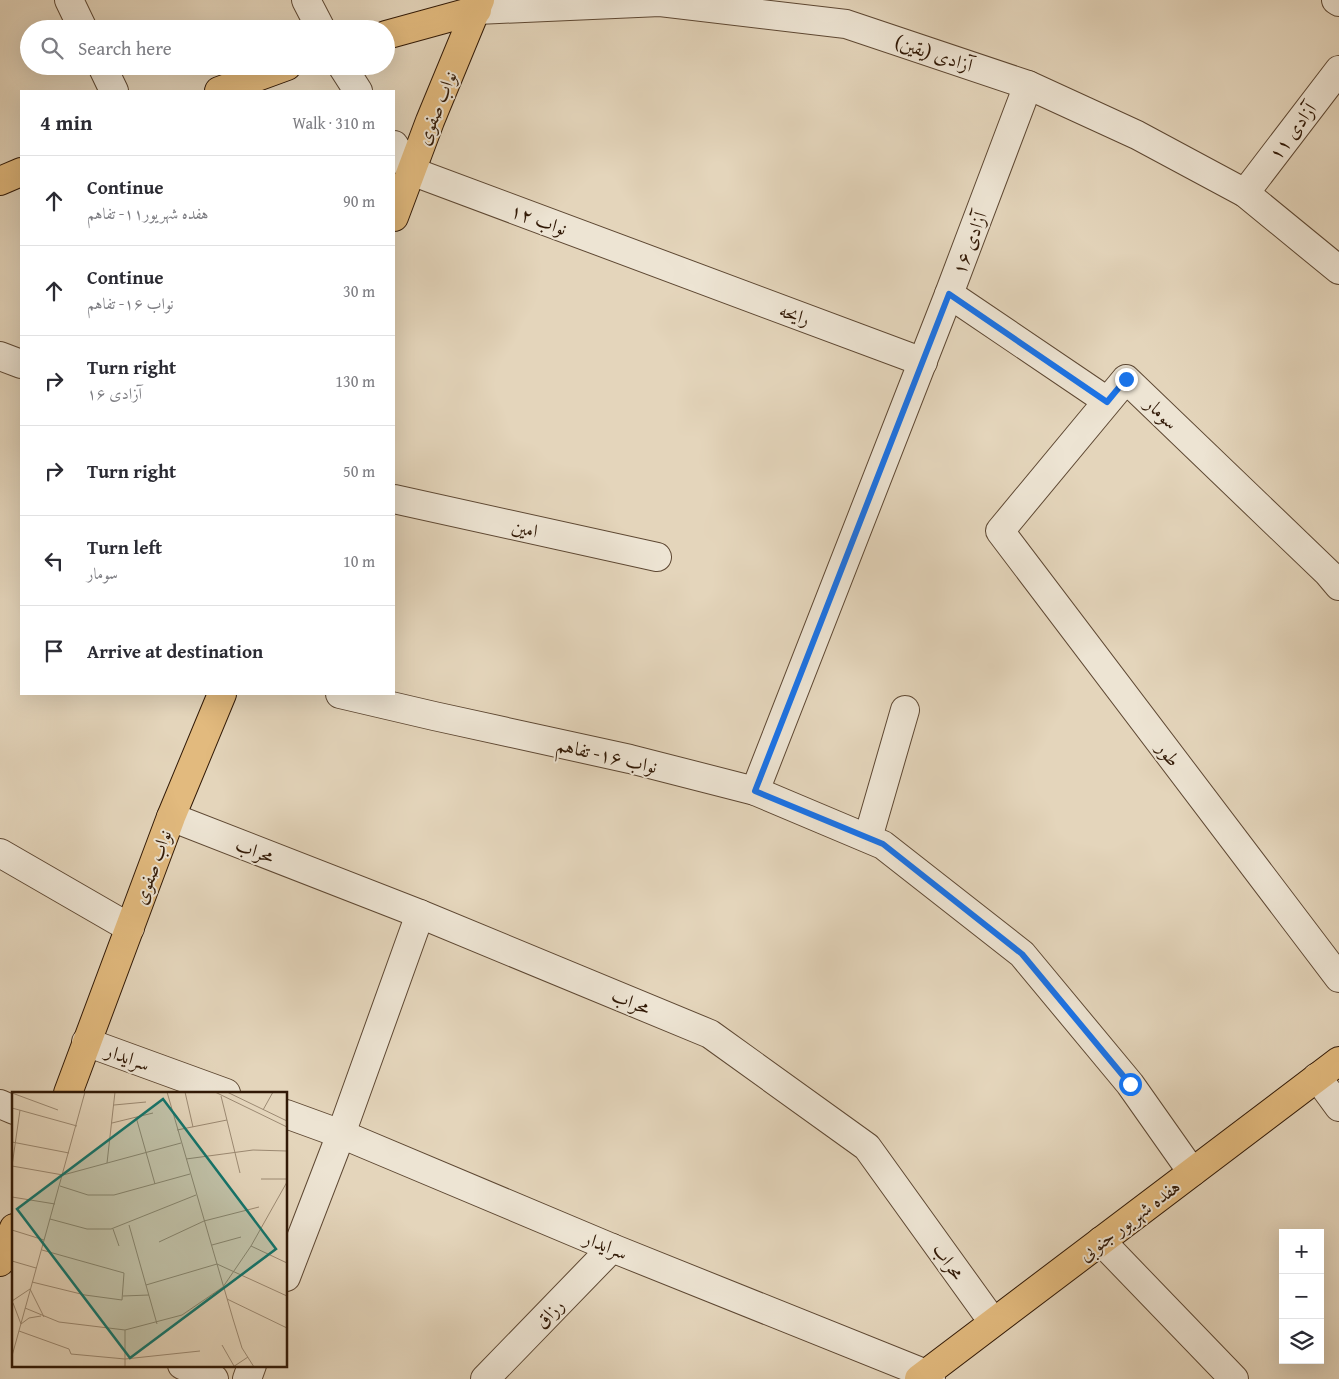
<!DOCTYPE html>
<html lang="en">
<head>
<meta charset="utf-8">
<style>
	body { margin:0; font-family:"Gentium Book Plus",Amiri,serif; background:#f7f7f7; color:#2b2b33 }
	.controls { position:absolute; right:15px; bottom:15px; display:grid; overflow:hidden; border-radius:0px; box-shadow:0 5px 20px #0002 }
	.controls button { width:45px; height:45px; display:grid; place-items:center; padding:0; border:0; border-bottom:1px solid #e1e1e2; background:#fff; color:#2b2b33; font:25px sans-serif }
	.stop { position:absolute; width:15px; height:15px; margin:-11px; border:4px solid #1a73e8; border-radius:50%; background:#fff }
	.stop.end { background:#1a73e8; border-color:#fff; box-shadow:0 1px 5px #0008 }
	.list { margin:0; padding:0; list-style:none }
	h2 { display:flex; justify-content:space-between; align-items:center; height:65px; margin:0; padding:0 20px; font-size:21px }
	h2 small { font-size:16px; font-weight:400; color:#7c7c81 }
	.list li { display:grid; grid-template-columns:32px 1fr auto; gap:15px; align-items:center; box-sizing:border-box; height:90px; padding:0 20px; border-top:1px solid #e1e1e2 }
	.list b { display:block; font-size:19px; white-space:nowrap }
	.list p { margin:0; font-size:16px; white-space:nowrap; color:#7c7c81 }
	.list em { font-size:16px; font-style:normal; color:#7c7c81 }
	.icon { flex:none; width:28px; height:28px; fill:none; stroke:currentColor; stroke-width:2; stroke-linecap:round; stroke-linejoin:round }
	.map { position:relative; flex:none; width:1339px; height:1379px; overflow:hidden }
	.search { position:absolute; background:#fff; box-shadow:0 5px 20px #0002; left:20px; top:20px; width:375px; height:55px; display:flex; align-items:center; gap:12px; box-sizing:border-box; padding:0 18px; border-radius:28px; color:#7c7c81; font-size:19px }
	.panel { position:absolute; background:#fff; box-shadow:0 5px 20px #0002; left:20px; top:90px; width:375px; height:605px; border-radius:0px }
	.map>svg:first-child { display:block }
</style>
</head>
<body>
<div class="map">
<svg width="1339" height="1379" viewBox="0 0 1339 1379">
	<rect width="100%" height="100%" fill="#e4d5bb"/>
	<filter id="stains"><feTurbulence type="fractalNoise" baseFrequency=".004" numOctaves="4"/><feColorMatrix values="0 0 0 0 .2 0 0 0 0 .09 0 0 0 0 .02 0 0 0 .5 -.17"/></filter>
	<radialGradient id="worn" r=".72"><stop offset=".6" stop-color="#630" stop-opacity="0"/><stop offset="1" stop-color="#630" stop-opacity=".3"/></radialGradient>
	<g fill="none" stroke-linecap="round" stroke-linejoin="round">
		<!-- minor casing -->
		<g stroke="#5e4833" stroke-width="30">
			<g id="minor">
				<polyline points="69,0 83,29"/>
				<polyline points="306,0 321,29"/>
				<polyline points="1336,0 1339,2"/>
				<polyline points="477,10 660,2 846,24 1028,85 1137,135 1245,193 1339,270"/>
				<polyline points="102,66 114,91"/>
				<polyline points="342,66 358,91"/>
				<polyline points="394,145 411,171 923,362"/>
				<polyline points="1245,193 1339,70"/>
				<polyline points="949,294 1107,401"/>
				<polyline points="0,356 21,364"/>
				<polyline points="394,499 657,557"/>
				<polyline points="1339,586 1328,573 1126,379 1000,531 1339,978"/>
				<polyline points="340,694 434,716 630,759 755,791 883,845 1022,954 1130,1084 1192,1172"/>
				<polyline points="755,791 949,294 1028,85"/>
				<polyline points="171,817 420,914 710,1034 867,1147 993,1322"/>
				<polyline points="868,838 905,710"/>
				<polyline points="0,853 130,928"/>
				<polyline points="86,1042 226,1093"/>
				<polyline points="1317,1077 1339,1107"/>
				<polyline points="0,1104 14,1110"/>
				<polyline points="286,1114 341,1134 612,1248 926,1374 931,1379"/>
				<polyline points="1101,1241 1234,1379"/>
				<polyline points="286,1277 341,1134 420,914"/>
				<polyline points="182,1365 214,1379"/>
				<polyline points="247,1379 252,1365"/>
				<polyline points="485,1379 612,1248"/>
			</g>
		</g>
		<!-- major casing -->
		<g stroke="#311906" stroke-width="30">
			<g id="major">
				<polyline points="386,35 477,10"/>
				<polyline points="219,91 287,66"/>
				<polyline points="0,181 21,172"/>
				<polyline points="394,217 430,121 480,0"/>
				<polyline points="68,1093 171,817 222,694"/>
				<polyline points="0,1262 14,1228"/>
				<polyline points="919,1379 1339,1061"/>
			</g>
		</g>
		<!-- minor -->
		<use href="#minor" stroke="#ede4d3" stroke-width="28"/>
		<!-- major -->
		<use href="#major" stroke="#e2ba7e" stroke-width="28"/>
	</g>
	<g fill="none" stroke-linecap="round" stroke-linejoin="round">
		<!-- route -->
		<polyline stroke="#1a73e8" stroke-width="6" points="1126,379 1107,402 949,294 755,791 883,844 1022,954 1130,1084"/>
	</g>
	<g text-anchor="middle" stroke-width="4" stroke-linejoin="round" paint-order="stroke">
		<!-- street labels -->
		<g font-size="19" fill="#311906" stroke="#ede4d3">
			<text transform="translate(934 53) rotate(18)" y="7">آزادی (یقین)</text>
			<text transform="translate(436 108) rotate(-68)" y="7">نواب صفوی</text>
			<text transform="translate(1292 131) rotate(-53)" y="7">آزادی ۱۱</text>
			<text transform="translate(539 219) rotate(20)" y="7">نواب ۱‍۲</text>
			<text transform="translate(969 243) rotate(-69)" y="7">آزادی ۱۶</text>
			<text transform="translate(795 314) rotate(20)" y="7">رایحه</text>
			<text transform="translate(1162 413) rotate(44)" y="7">سومار</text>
			<text transform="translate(525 528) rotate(12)" y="7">امین</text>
			<text transform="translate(1169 754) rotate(53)" y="7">طور</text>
			<text transform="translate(607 755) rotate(13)" y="7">نواب ۱۶- تفاهم</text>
			<text transform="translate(255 850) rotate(21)" y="7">محراب</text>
			<text transform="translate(152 867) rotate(-70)" y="7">نواب صفوی</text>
			<text transform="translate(631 1001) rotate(22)" y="7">محراب</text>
			<text transform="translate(128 1057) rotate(20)" y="7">سرایدار</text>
			<text transform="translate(1129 1220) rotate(-37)" y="7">هفده شهریور جنوبی</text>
			<text transform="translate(606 1245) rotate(22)" y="7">سرایدار</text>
			<text transform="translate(949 1261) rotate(54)" y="7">محراب</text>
			<text transform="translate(549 1313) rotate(-46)" y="7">رزاق</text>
		</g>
	</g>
	<!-- overview -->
	<g transform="translate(12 1092)">
		<rect width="275" height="275" fill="#e4d5bb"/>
		<path fill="none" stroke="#9c8a73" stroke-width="1" d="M 155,0 L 221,227 L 230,256 L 242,275M 173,0 L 181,35M 203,0 L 275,35M 215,0 L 275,29M 0,1 L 46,18M 209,4 L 228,81M 102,13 L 134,10M 0,16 L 65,34M 251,18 L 261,0M 124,25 L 143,92M 100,31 L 141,21M 165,38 L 215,28M 0,50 L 57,61M 174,67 L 241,58 L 275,59M 95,71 L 103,0M 0,74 L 51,83 L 169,51M 0,74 L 8,18M 249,87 L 275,87M 48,94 L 76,103 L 102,103 L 178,82M 0,105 L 43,112M 38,127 L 75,137 L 99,137 L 184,103M 117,133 L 145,232M 101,137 L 107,154M 0,138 L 32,148M 147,150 L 192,129 L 247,115M 200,153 L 229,145M 239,154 L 275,171M 0,169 L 24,176M 20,190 L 73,203 L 110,208 L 112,181 L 30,158M 134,193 L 205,172 L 275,204M 211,195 L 239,154 L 275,90M 111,204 L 137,203M 215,207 L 275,236M 0,209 L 18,197 L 32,225M 1,211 L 9,232 L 17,226 L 29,224M 13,216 L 47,230 L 113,238 L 170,223 L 211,195M 7,239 L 57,257 L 59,262 L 113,267 L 188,259M 210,253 L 222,274M 0,264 L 73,0M 113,275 L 113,238M 221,275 L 236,265"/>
		<path fill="#0f766e" fill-opacity="0.15" stroke="#0f766e" stroke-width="2.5" d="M 151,7 L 264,157 L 118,266 L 5,117 Z"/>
		<rect width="275" height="275" fill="none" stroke="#311906" stroke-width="2.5"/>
	</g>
	<rect width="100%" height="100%" filter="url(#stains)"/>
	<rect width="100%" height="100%" fill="url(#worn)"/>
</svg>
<div class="controls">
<button>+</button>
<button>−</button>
<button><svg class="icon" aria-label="layers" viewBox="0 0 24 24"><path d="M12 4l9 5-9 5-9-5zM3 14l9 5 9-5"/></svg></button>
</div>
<div class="stop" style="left:1130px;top:1084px"></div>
<div class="stop end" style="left:1126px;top:379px"></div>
<div class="search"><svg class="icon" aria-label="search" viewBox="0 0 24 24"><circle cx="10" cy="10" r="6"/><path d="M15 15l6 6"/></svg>Search here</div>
<section class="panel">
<h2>4 min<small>Walk · 310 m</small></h2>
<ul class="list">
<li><svg class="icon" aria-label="ahead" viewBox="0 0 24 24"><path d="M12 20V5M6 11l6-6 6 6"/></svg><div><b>Continue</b><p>هفده شهریور۱۱- تفاهم</p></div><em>90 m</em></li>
<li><svg class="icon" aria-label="ahead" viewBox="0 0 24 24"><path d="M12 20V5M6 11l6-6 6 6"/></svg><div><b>Continue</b><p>نواب ۱۶- تفاهم</p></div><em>30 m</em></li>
<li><svg class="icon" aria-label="right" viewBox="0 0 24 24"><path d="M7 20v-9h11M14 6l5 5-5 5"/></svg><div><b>Turn right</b><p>آزادی ۱۶</p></div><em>130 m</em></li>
<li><svg class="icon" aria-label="right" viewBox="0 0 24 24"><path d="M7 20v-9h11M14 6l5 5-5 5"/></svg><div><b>Turn right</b></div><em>50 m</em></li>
<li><svg class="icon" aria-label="left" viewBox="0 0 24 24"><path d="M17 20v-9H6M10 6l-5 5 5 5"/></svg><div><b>Turn left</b><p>سومار</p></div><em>10 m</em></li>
<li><svg class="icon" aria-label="arrive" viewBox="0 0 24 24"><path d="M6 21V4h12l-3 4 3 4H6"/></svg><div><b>Arrive at destination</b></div></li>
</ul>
</section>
</div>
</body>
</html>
